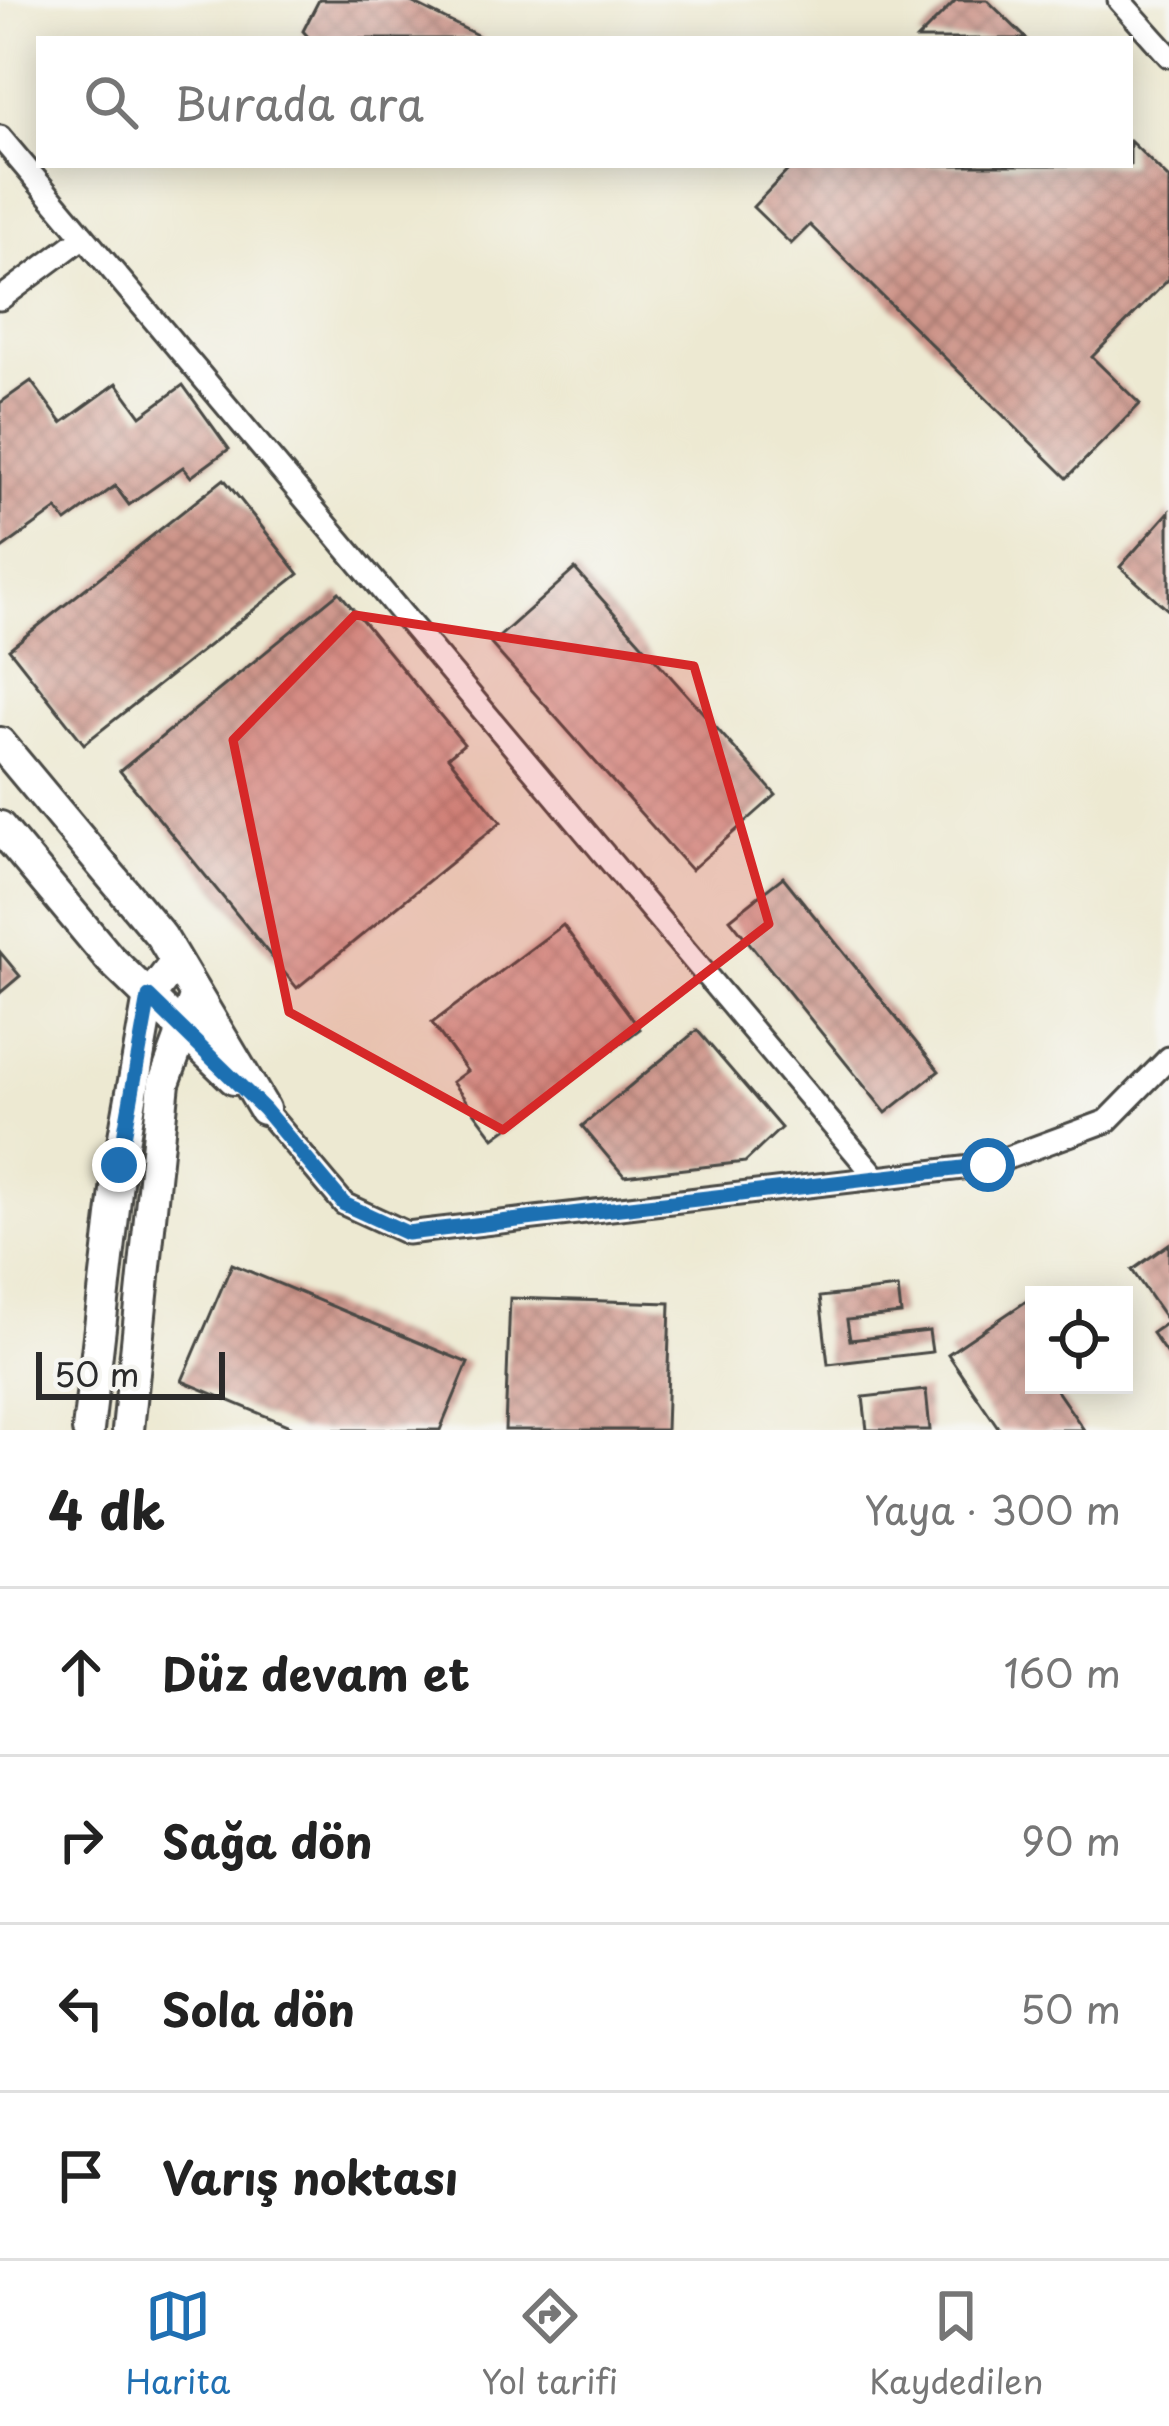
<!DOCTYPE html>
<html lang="tr">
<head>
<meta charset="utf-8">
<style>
	body { margin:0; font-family:"Playpen Sans",sans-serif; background:#f2f2f2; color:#222 }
	.controls { position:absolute; right:36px; bottom:36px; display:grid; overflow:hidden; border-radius:0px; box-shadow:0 6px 30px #0003 }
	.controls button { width:108px; height:108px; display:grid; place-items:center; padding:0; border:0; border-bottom:3px solid #e0e0e0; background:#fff; color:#222; font:60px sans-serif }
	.scale { position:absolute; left:36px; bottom:30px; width:189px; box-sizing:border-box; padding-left:12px; border:6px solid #2b2b2b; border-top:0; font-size:33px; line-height:42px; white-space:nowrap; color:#2b2b2b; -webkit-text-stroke:9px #f6f6f2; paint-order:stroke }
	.stop { position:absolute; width:36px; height:36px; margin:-27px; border:9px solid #1f6fb2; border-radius:50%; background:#fff }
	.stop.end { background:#1f6fb2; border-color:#fff; box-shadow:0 3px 12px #0008 }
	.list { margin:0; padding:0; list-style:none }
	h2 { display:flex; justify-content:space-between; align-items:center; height:156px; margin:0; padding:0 48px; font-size:51px }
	h2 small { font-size:39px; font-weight:400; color:#767676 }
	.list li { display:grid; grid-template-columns:78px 1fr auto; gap:36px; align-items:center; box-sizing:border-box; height:168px; padding:0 48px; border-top:3px solid #e0e0e0 }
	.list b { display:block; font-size:45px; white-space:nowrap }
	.list em { font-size:39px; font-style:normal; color:#767676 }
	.icon { flex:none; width:66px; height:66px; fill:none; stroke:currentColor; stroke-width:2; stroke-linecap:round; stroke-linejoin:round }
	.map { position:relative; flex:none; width:1169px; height:1430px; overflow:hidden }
	.search { position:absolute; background:#fff; box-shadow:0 6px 30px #0003; left:36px; right:36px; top:36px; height:132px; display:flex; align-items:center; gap:30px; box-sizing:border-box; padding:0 42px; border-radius:0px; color:#767676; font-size:45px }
	.sheet { height:828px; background:#fff }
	nav { display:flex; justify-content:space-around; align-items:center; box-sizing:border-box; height:168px; border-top:3px solid #e0e0e0; background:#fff; font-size:33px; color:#767676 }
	nav a { display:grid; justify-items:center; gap:6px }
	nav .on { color:#1f6fb2 }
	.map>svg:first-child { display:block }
</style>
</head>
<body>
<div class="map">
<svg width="1169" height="1430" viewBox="0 0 1169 1430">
	<defs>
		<pattern id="building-cross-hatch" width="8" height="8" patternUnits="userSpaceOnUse" patternTransform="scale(3)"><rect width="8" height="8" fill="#ce958a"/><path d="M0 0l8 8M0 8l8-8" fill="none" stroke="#a77a71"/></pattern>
	</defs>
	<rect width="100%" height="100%" fill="#f6f6f2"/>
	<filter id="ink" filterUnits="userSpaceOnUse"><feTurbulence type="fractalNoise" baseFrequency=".00833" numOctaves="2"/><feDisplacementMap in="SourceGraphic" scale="24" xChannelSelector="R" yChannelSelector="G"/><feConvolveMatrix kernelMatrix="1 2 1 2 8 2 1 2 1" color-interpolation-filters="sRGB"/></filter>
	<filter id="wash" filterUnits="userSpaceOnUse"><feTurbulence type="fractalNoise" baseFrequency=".004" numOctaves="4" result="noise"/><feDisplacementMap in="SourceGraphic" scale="48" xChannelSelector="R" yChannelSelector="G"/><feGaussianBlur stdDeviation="2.7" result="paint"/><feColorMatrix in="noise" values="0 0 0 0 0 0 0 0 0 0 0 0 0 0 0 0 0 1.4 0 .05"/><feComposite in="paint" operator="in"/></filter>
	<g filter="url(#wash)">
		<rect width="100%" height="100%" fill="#ede9d2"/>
		<g id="blocks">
			<!-- building -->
			<g fill="url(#building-cross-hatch)">
				<polygon points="319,0 407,0 485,39 310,39 303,31"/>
				<polygon points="956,0 987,0 1027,39 917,39"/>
				<polygon points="1130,141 1169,179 1169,279 1092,357 1140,404 1067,478 810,225 791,244 753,207 793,165 1130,165"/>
				<polygon points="31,381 62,423 117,383 141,416 183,385 229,449 191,477 183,467 129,505 115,486 66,522 57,509 0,550 0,403"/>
				<polygon points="224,479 299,574 84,744 9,649"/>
				<polygon points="1169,512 1169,611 1120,567"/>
				<polygon points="575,569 776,795 691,870 491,644"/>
				<polygon points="339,592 464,744 448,757 501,822 297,988 120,771"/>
				<polygon points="783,877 939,1071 886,1113 730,919"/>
				<polygon points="563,925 640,1029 494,1138 452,1082 467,1071 432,1023"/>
				<polygon points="0,952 20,976 0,993"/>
				<polygon points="697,1030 781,1128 745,1162 624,1176 582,1126"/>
				<polygon points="1169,1244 1169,1357 1152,1333 1168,1322 1132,1270"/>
				<polygon points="232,1264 468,1363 440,1430 299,1430 182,1381"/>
				<polygon points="898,1288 901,1314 847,1320 850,1340 929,1331 932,1352 828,1364 820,1297"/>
				<polygon points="1034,1296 1034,1338 1025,1345 1034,1358 1034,1385 1053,1385 1084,1430 1000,1430 948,1354"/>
				<polygon points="510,1298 670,1303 666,1430 505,1430"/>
				<polygon points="926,1390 930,1430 867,1430 863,1397"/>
			</g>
		</g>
	</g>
	<g filter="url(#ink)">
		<use href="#blocks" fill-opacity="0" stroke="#484844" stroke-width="3"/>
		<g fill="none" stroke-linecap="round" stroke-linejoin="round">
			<!-- street casing -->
			<g stroke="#484844" stroke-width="27">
				<g id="street">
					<polyline points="1119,0 1169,56"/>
					<polyline points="0,137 877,1178"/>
					<polyline points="0,299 82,238"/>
					<polyline points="264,1109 344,1204 407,1233 988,1165 1107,1121 1169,1058"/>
				</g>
			</g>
			<!-- secondary casing -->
			<g stroke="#484844" stroke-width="36">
				<g id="secondary">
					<polyline points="0,743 161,936 264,1109"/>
					<polyline points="0,827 110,959 234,1079"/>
					<polyline points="88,1430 119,1165 149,997 176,962"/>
					<polyline points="128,1430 164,1083 196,995"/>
				</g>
			</g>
			<!-- street -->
			<use href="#street" stroke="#fff" stroke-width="21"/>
			<!-- secondary -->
			<use href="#secondary" stroke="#fff" stroke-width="30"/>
		</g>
	</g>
	<g fill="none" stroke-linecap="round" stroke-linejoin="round" filter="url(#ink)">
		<!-- route -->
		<polyline stroke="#1f6fb2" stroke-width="15" points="119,1165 149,997 264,1109 344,1204 407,1233 988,1165"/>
	</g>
	<!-- marked area -->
	<path fill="#d62828" fill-opacity="0.2" stroke="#d62828" stroke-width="9" stroke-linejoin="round" d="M 355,615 L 694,666 L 769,924 L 503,1130 L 289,1012 L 233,740 Z"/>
</svg>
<div class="controls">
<button><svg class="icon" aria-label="locate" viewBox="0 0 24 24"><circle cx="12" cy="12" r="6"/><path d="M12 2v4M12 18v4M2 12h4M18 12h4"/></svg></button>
</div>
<div class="scale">50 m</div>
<div class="stop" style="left:988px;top:1165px"></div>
<div class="stop end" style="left:119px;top:1165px"></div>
<div class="search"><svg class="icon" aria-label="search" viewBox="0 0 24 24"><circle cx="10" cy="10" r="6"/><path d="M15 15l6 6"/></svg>Burada ara</div>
</div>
<section class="sheet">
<h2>4 dk<small>Yaya · 300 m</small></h2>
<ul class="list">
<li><svg class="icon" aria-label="ahead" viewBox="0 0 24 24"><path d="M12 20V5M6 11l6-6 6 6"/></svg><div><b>Düz devam et</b></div><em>160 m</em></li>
<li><svg class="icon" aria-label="right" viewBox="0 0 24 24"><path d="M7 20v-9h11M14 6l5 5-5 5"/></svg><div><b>Sağa dön</b></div><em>90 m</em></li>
<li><svg class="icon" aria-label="left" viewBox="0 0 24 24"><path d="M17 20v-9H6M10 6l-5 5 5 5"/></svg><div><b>Sola dön</b></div><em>50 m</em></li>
<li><svg class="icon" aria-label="arrive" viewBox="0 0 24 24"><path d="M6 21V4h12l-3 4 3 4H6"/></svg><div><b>Varış noktası</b></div></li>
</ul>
</section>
<nav>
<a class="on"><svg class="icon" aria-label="map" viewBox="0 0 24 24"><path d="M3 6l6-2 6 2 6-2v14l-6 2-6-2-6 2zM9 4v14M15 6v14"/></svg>Harita</a>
<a><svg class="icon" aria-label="directions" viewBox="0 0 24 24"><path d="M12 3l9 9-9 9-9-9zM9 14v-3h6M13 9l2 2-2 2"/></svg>Yol tarifi</a>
<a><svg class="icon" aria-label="saved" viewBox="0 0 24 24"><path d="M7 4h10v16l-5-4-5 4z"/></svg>Kaydedilen</a>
</nav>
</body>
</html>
